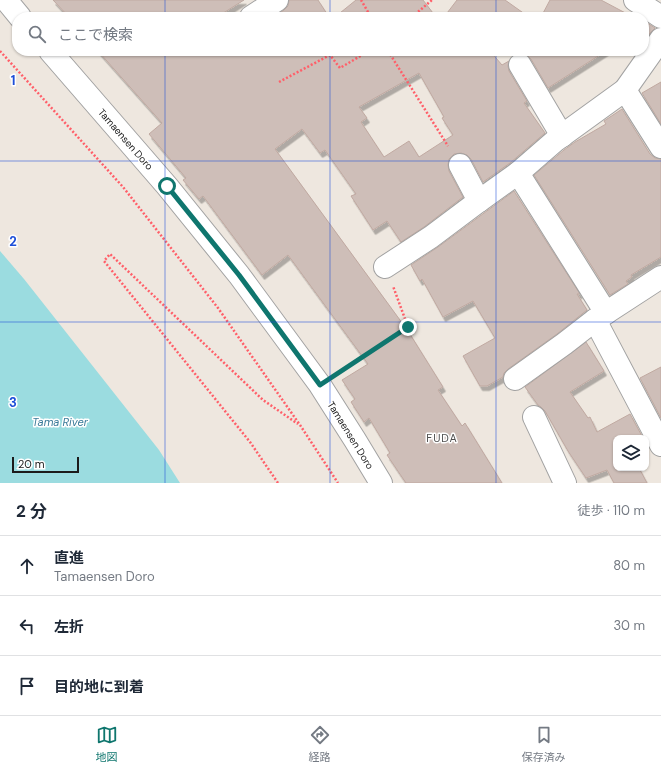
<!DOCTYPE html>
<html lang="ja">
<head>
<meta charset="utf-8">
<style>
	body { margin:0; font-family:"DM Sans","Noto Sans JP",sans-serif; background:#f6f6f7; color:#1f2937 }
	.controls { position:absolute; right:12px; bottom:12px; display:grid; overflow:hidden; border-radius:8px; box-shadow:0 1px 3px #0004 }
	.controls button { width:36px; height:36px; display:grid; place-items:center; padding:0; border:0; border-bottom:1px solid #e0e1e3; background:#fff; color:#1f2937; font:20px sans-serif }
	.scale { position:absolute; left:12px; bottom:10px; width:67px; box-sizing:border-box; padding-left:4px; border:2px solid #1b1b1b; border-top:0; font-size:11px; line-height:14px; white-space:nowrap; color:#1b1b1b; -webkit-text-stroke:3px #fff; paint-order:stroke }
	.stop { position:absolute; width:12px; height:12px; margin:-9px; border:3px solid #0f766e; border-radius:50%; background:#fff }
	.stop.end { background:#0f766e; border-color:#fff; box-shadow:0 1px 4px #0008 }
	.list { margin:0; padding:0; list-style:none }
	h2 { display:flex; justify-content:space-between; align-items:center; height:52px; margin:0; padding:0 16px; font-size:17px }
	h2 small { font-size:13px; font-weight:400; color:#747a83 }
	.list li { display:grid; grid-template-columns:26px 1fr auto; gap:12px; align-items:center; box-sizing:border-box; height:60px; padding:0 16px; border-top:1px solid #e0e1e3 }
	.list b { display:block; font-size:15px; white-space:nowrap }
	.list p { margin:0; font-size:13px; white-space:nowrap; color:#747a83 }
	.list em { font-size:13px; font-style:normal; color:#747a83 }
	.icon { flex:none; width:22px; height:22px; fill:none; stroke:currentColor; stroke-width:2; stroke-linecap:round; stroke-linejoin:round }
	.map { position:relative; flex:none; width:661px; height:483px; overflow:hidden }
	.search { position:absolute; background:#fff; box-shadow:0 1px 3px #0004; left:12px; right:12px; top:12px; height:44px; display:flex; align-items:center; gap:10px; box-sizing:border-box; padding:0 14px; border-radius:16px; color:#747a83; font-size:15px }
	.sheet { height:232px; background:#fff }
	nav { display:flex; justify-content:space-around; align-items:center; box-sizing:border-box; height:56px; border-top:1px solid #e0e1e3; background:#fff; font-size:11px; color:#747a83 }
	nav a { display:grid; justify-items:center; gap:2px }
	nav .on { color:#0f766e }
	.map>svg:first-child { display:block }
</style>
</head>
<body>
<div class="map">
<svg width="661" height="483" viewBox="0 0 661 483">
	<defs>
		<filter id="shadow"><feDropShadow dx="2.5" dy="4.5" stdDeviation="0" flood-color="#0004"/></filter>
	</defs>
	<rect width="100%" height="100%" fill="#eee7df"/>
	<!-- water -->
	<polygon fill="#9bdce0" points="0,251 24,279 159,450 180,483 0,483"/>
	<!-- building -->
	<g fill="#cebeb8" stroke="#c0a9a1" fill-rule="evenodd" filter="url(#shadow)">
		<polygon points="53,0 244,0 217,17 69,17"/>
		<polygon points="289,0 318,0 329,17 274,17 284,10 288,6"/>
		<polygon points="356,0 423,0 436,17 335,17"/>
		<polygon points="457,0 505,0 529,17 444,17"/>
		<polygon points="550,0 601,0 633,17 541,17"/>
		<polygon points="644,21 655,28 651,32 644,41"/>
		<path d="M 98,51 L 490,51 L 502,65 L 509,61 L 508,66 L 509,71 L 527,101 L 524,103 L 545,133 L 510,163 L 483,182 L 471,159 L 467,155 L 461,153 L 454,154 L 449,159 L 448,165 L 449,171 L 463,197 L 424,227 L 401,242 L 387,221 L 373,230 L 351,196 L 356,194 L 325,150 L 320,153 L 302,129 L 275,149 L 408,331 L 443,387 L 438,390 L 462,426 L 465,423 L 502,483 L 406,483 L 387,455 L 390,453 L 369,418 L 364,422 L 351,402 L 355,399 L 342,380 L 368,364 L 288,255 L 262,275 L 203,196 L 199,199 L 183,180 L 186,178 L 149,134 L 162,123 ZM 419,73 L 444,117 L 442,118 L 453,135 L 419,157 L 409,141 L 384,157 L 361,122 L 367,118 L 359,107 Z"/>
		<polygon points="524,51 606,51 548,88 531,59 526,54 521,53"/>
		<polygon points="661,82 661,124 642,93"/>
		<polygon points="622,109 650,154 655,158 661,159 661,257 631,275 632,277 626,281 628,284 610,295 534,175 564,150 575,142 606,124 604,121"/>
		<polygon points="514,191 580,294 577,294 587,310 557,334 508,369 504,373 503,377 487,386 480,386 463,356 495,338 473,301 443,317 422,279 420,281 411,265 438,247"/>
		<polygon points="586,342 604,371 570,392 588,418 590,417 597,432 630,414 643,438 616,438 616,468 639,468 647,483 614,483 607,470 586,478 568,451 545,411 541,407 538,405 525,387"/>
		<polygon points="661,367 661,418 640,378"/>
	</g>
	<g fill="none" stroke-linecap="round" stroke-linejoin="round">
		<!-- minor casing -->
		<g stroke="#a2a2a2" stroke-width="24">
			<g id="minor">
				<polyline points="6,0 20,17"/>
				<polyline points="635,0 661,17"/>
				<polyline points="251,17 277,0"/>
				<polyline points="50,51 167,186 239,275 320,385 355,440 381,483"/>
				<polyline points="520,65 562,136"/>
				<polyline points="625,90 661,147"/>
				<polyline points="460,165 479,201 518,173 556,140 625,90 661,39"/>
				<polyline points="518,173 606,313"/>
				<polyline points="385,267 431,237 479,201"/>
				<polyline points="595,320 661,445"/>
				<polyline points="515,379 564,344 595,320 661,277"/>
				<polyline points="534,417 565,483"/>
			</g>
		</g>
		<!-- path -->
		<g stroke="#ff5f69" stroke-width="2.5" stroke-dasharray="2 2" stroke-linecap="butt">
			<polyline points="361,0 371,17"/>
			<polyline points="412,17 432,0"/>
			<polyline points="0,51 123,187 218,308 300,425 338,483"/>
			<polyline points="388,51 448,146"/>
			<polyline points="279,82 330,55 340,68 369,51"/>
			<polyline points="338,373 408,327 393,286"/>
			<polyline points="278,483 250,442 104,261 110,254 263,400 298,424"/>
		</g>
		<!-- minor -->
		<use href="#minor" stroke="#fff" stroke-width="22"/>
	</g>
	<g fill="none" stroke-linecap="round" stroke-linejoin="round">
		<!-- route -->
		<polyline stroke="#0f766e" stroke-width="5" points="167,186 239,275 320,385 408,327"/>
	</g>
	<!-- grid -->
	<path fill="none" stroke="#1d4ed8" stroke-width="1" stroke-opacity="0.55" d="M 165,0 L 165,17M 330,0 L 330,17M 496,0 L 496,17M 165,51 L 165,483M 330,51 L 330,483M 496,51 L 496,483M 0,161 L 661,161M 0,322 L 661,322"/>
	<g text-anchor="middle" stroke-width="3" stroke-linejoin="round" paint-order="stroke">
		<!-- street labels -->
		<g font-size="10" fill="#1b1b1b" stroke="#fff">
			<text transform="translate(126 139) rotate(49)" y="4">Tamaensen Doro</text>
			<text transform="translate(351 435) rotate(58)" y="4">Tamaensen Doro</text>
		</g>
		<!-- water labels -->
		<g font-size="11" font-style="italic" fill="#3a7a99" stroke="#fff">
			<text x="60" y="426">Tama River</text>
		</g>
		<!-- neighbourhood labels -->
		<g font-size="11" letter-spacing="1" fill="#4e4e4e" stroke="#fff">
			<text x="442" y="442">FUDA</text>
		</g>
	</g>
	<g font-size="13" text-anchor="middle" font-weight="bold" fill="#1d4ed8" stroke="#fff" stroke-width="3" stroke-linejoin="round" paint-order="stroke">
		<text x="13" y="85">1</text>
		<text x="13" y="246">2</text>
		<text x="13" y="407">3</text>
	</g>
</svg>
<div class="controls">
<button><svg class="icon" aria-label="layers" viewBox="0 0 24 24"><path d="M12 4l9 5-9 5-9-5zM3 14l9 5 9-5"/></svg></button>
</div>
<div class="scale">20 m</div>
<div class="stop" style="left:167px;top:186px"></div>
<div class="stop end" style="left:408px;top:327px"></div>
<div class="search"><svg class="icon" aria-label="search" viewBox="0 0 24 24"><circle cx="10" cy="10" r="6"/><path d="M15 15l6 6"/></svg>ここで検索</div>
</div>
<section class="sheet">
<h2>2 分<small>徒歩 · 110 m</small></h2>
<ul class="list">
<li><svg class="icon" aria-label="ahead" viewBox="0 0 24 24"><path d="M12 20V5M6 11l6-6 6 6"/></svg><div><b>直進</b><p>Tamaensen Doro</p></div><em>80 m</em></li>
<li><svg class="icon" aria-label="left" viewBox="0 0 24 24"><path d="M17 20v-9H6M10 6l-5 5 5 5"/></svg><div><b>左折</b></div><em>30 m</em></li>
<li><svg class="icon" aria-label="arrive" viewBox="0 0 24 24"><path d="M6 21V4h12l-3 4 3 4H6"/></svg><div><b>目的地に到着</b></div></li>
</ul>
</section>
<nav>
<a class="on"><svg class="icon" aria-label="map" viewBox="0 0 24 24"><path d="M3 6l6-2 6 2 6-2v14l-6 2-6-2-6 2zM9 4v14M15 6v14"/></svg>地図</a>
<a><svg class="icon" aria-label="directions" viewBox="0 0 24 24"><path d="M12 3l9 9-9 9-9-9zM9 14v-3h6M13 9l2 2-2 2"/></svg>経路</a>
<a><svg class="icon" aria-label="saved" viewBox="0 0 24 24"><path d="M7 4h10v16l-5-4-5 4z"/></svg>保存済み</a>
</nav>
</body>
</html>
